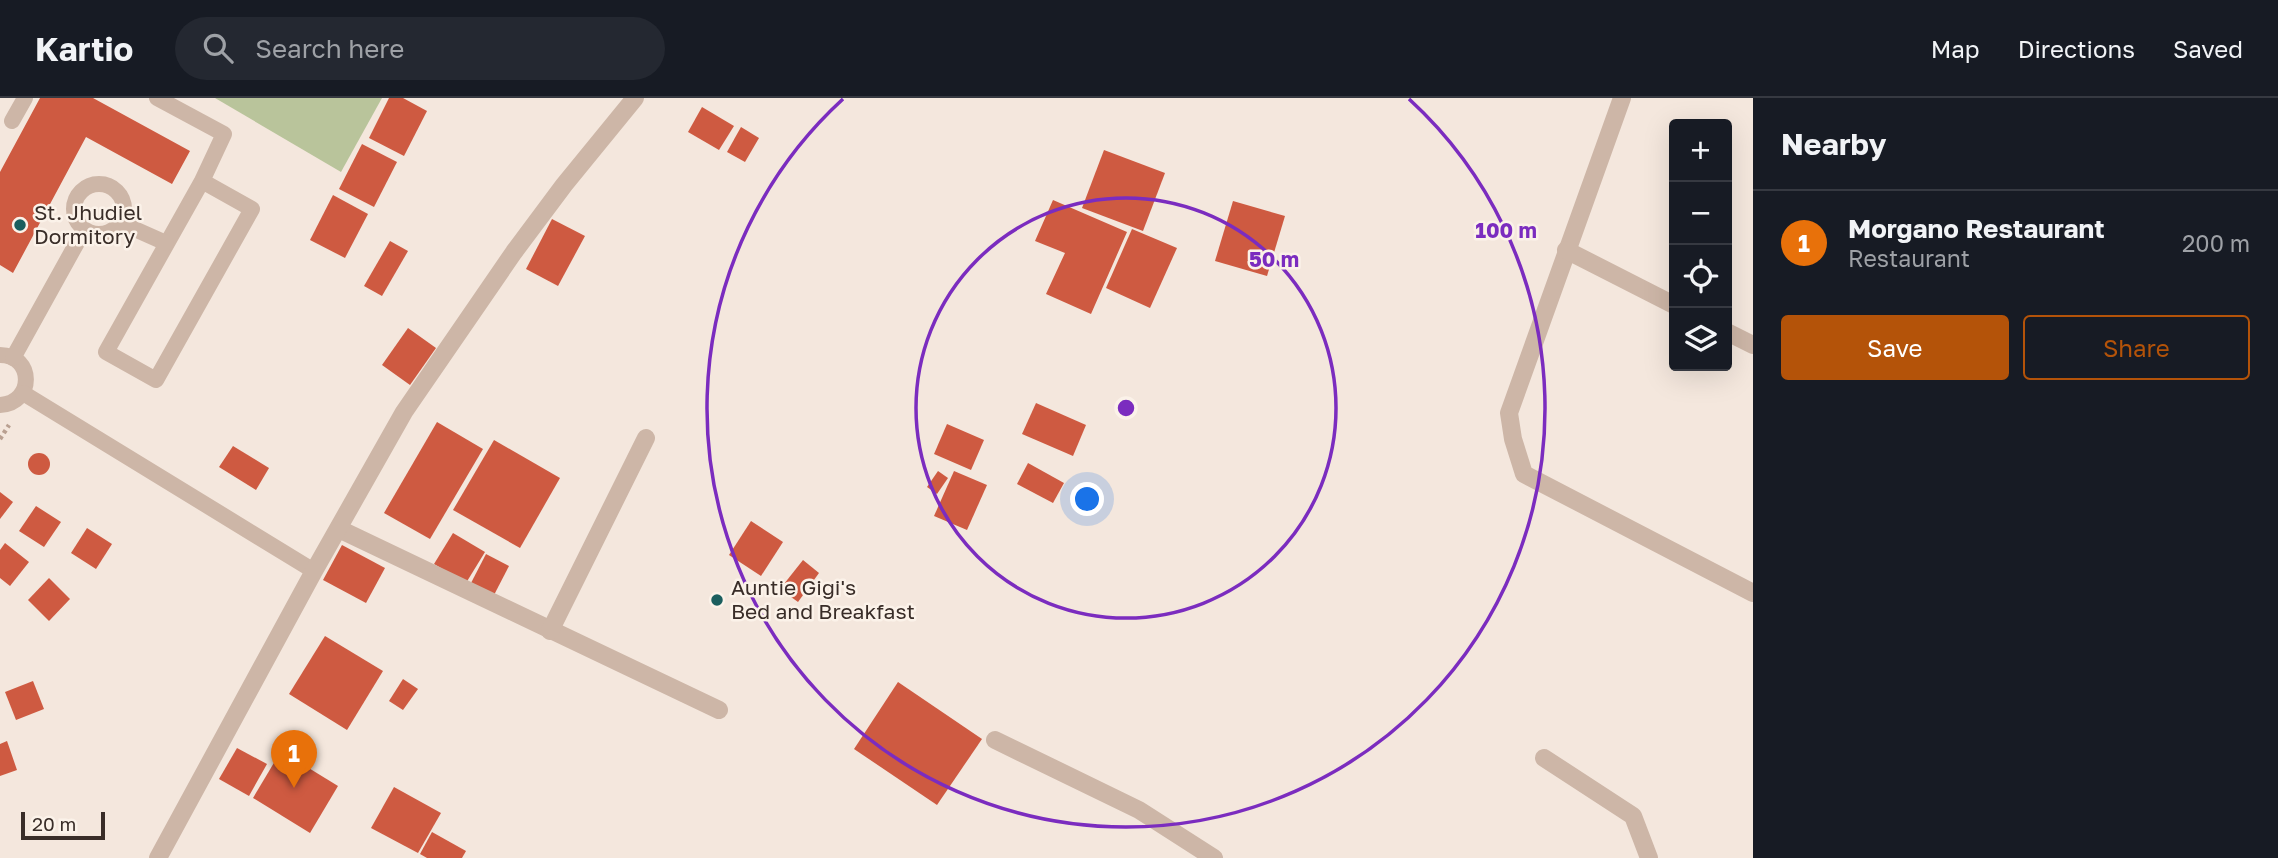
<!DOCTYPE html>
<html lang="en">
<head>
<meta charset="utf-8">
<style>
	body { margin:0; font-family:"Golos Text",sans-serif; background:#242831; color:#f1f3f6 }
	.controls { position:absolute; right:21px; top:21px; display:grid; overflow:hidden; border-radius:7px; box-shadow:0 7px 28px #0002 }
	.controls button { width:63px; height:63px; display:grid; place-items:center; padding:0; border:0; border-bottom:2px solid #363941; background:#171b24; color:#f1f3f6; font:35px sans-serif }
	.scale { position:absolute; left:21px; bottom:18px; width:84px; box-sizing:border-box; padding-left:7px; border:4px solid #392d28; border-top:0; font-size:19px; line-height:24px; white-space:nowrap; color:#392d28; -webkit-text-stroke:5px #fbf2e9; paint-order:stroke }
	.you { position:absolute; left:1088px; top:402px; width:24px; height:24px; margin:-18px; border:5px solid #fff; border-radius:50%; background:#1a73e8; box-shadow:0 0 0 10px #1a73e833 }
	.badge { display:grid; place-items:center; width:46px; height:46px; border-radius:50%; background:#b45309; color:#fff; font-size:23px; font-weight:700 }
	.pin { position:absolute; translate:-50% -58px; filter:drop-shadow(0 2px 4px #0008) }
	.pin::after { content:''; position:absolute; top:37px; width:24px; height:21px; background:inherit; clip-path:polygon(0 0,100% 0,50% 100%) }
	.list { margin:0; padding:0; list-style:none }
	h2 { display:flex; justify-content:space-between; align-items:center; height:91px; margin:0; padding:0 28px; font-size:30px }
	h2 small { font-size:23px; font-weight:400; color:#9ea1a6 }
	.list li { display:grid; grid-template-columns:46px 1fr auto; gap:21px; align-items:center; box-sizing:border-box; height:105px; padding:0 28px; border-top:2px solid #363941 }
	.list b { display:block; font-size:26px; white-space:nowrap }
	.list p { margin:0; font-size:23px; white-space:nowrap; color:#9ea1a6 }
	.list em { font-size:23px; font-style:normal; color:#9ea1a6 }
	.actions { display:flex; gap:14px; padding:21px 28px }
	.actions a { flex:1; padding:16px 0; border:2px solid #b45309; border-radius:7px; text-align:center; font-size:24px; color:#b45309 }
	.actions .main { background:#b45309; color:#fff }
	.icon { flex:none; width:38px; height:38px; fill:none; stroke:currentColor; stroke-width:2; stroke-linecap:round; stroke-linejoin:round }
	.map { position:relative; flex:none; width:1753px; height:760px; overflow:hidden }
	header { display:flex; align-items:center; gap:42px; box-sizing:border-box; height:98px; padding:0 35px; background:#171b24; border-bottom:2px solid #363941 }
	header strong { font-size:33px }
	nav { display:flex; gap:38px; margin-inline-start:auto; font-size:24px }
	.search { width:490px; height:63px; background:#242831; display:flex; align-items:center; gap:18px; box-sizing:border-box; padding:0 24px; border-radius:38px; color:#9ea1a6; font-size:26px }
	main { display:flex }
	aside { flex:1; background:#171b24 }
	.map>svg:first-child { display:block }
</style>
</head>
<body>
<header>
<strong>Kartio</strong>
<div class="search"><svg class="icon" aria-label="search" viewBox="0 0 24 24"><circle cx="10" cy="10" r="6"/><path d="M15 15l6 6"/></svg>Search here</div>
<nav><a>Map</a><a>Directions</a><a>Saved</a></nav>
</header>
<main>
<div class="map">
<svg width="1753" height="760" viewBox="0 0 1753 760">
	<rect width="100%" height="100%" fill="#f4e7dd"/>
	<!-- green -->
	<polygon fill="#b9c49b" points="215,0 382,0 341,74"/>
	<!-- building -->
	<g fill="#ce5a41">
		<polygon points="40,0 93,0 190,53 172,86 86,39 13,175 0,167 0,74"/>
		<polygon points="389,0 403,0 427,13 404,58 369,40"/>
		<polygon points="702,9 734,28 719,52 688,34"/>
		<polygon points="741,29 759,40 745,64 727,54"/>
		<polygon points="362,46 397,64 374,109 339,91"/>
		<polygon points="1104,52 1165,75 1143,133 1082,110"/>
		<polygon points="333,97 368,116 345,160 310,142"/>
		<polygon points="1053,102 1127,134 1091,216 1046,196 1065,155 1035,143"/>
		<polygon points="1233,103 1285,118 1267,178 1215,163"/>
		<polygon points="552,121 585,138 558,188 526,171"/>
		<polygon points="1132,131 1177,150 1150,210 1106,190"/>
		<polygon points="390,143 408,153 382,198 364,188"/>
		<polygon points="408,230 436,250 410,287 382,267"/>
		<polygon points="1036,305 1086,327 1073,358 1022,336"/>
		<polygon points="437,324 483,351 430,441 384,415"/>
		<polygon points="947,326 984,342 971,372 934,356"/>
		<polygon points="494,342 560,380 520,450 453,412"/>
		<polygon points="233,348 269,370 256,392 219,369"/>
		<circle cx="39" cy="366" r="11"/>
		<polygon points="1028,365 1064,385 1053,405 1017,386"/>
		<polygon points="938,373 948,380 937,396 927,389"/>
		<polygon points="954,373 987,387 967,432 934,418"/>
		<polygon points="0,394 13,404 0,421"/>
		<polygon points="36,408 61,424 44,449 19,433"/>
		<polygon points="751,423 783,444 761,478 729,457"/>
		<polygon points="87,430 112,446 96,471 71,455"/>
		<polygon points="453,435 485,454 466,485 434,466"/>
		<polygon points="5,445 29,464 10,488 0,480 0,452"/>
		<polygon points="342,447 385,470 366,505 323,482"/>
		<polygon points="486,456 509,468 494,497 471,485"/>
		<polygon points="803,462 819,475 798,504 780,491"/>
		<polygon points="49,480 70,501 49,523 28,502"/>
		<polygon points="325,538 383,573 347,632 289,596"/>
		<polygon points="403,581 418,591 403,612 389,603"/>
		<polygon points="33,583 44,611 16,622 5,594"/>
		<polygon points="898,584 982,641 937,707 854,651"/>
		<polygon points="7,643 17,672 0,678 0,646"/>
		<polygon points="237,650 267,666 249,698 219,681"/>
		<polygon points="281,653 338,688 310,735 253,700"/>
		<polygon points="394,689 441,715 418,755 371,730"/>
		<polygon points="432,734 466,753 462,760 427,760 420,756"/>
	</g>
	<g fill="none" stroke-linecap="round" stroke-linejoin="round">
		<!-- path -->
		<polyline stroke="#b9a091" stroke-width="4.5" stroke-dasharray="3.5 3.5" stroke-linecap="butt" points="0,341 9,327"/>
		<!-- lane -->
		<g stroke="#cdb6a7" stroke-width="16">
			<polyline points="157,0 224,36 202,83 106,254 156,282 252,111 202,83"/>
			<polyline points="12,23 25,0"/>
			<circle cx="99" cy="111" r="25"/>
			<polyline points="121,125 166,145"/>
			<path d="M 0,257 C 34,257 35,305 0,307"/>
			<polyline points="13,260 84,132"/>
			<polyline points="23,295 314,473"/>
		</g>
		<!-- street -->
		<g stroke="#cdb6a7" stroke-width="18">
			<polyline points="1622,0 1509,315 1513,341 1524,376 1753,495"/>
			<polyline points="1566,152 1674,207"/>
			<polyline points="1727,234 1753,247"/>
			<polyline points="339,431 719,612"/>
			<polyline points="550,533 646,340"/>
			<polyline points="995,642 1139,712 1214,760"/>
			<polyline points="1544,660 1633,718 1649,760"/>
			<polyline points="158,760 314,473 404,314 514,154 564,87 635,0"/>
		</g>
	</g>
	<!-- distance rings -->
	<g fill="none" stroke="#7b2cbf" stroke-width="3.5">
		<circle cx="1126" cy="310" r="210"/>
		<path d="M1409 1A419 419 0 1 1 843 1"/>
	</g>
	<!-- markers -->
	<g fill="#1b5e5e" stroke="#fbf2e9" stroke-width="2.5">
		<circle cx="20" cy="127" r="7"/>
		<circle cx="717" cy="502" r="7"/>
	</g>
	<g text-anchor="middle" stroke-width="5" stroke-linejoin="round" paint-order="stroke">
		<!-- poi labels -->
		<g font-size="21" fill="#392d28" stroke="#fbf2e9" text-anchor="start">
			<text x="34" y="122">St. Jhudiel<tspan x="34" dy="24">Dormitory</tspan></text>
			<text x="731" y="497">Auntie Gigi's<tspan x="731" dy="24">Bed and Breakfast</tspan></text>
		</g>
	</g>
	<circle cx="1126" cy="310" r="10" fill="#7b2cbf" stroke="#fbf2e9" stroke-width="3.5"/>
	<g font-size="21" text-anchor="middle" font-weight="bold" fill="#7b2cbf" stroke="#fbf2e9" stroke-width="5" stroke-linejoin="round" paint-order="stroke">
		<text x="1506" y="140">100 m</text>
		<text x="1274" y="169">50 m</text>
	</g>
</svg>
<div class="controls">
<button>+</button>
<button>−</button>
<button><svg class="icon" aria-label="locate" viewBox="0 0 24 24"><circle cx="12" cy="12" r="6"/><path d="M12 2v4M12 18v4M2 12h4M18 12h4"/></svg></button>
<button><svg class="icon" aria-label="layers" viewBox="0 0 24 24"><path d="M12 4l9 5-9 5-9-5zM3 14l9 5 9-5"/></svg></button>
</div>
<div class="scale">20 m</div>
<div class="you"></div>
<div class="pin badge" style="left:294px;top:690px;background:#e8710a">1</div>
</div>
<aside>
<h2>Nearby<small></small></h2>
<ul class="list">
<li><span class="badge" style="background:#e8710a">1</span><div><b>Morgano Restaurant</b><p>Restaurant</p></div><em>200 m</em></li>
</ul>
<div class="actions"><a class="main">Save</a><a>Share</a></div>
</aside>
</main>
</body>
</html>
